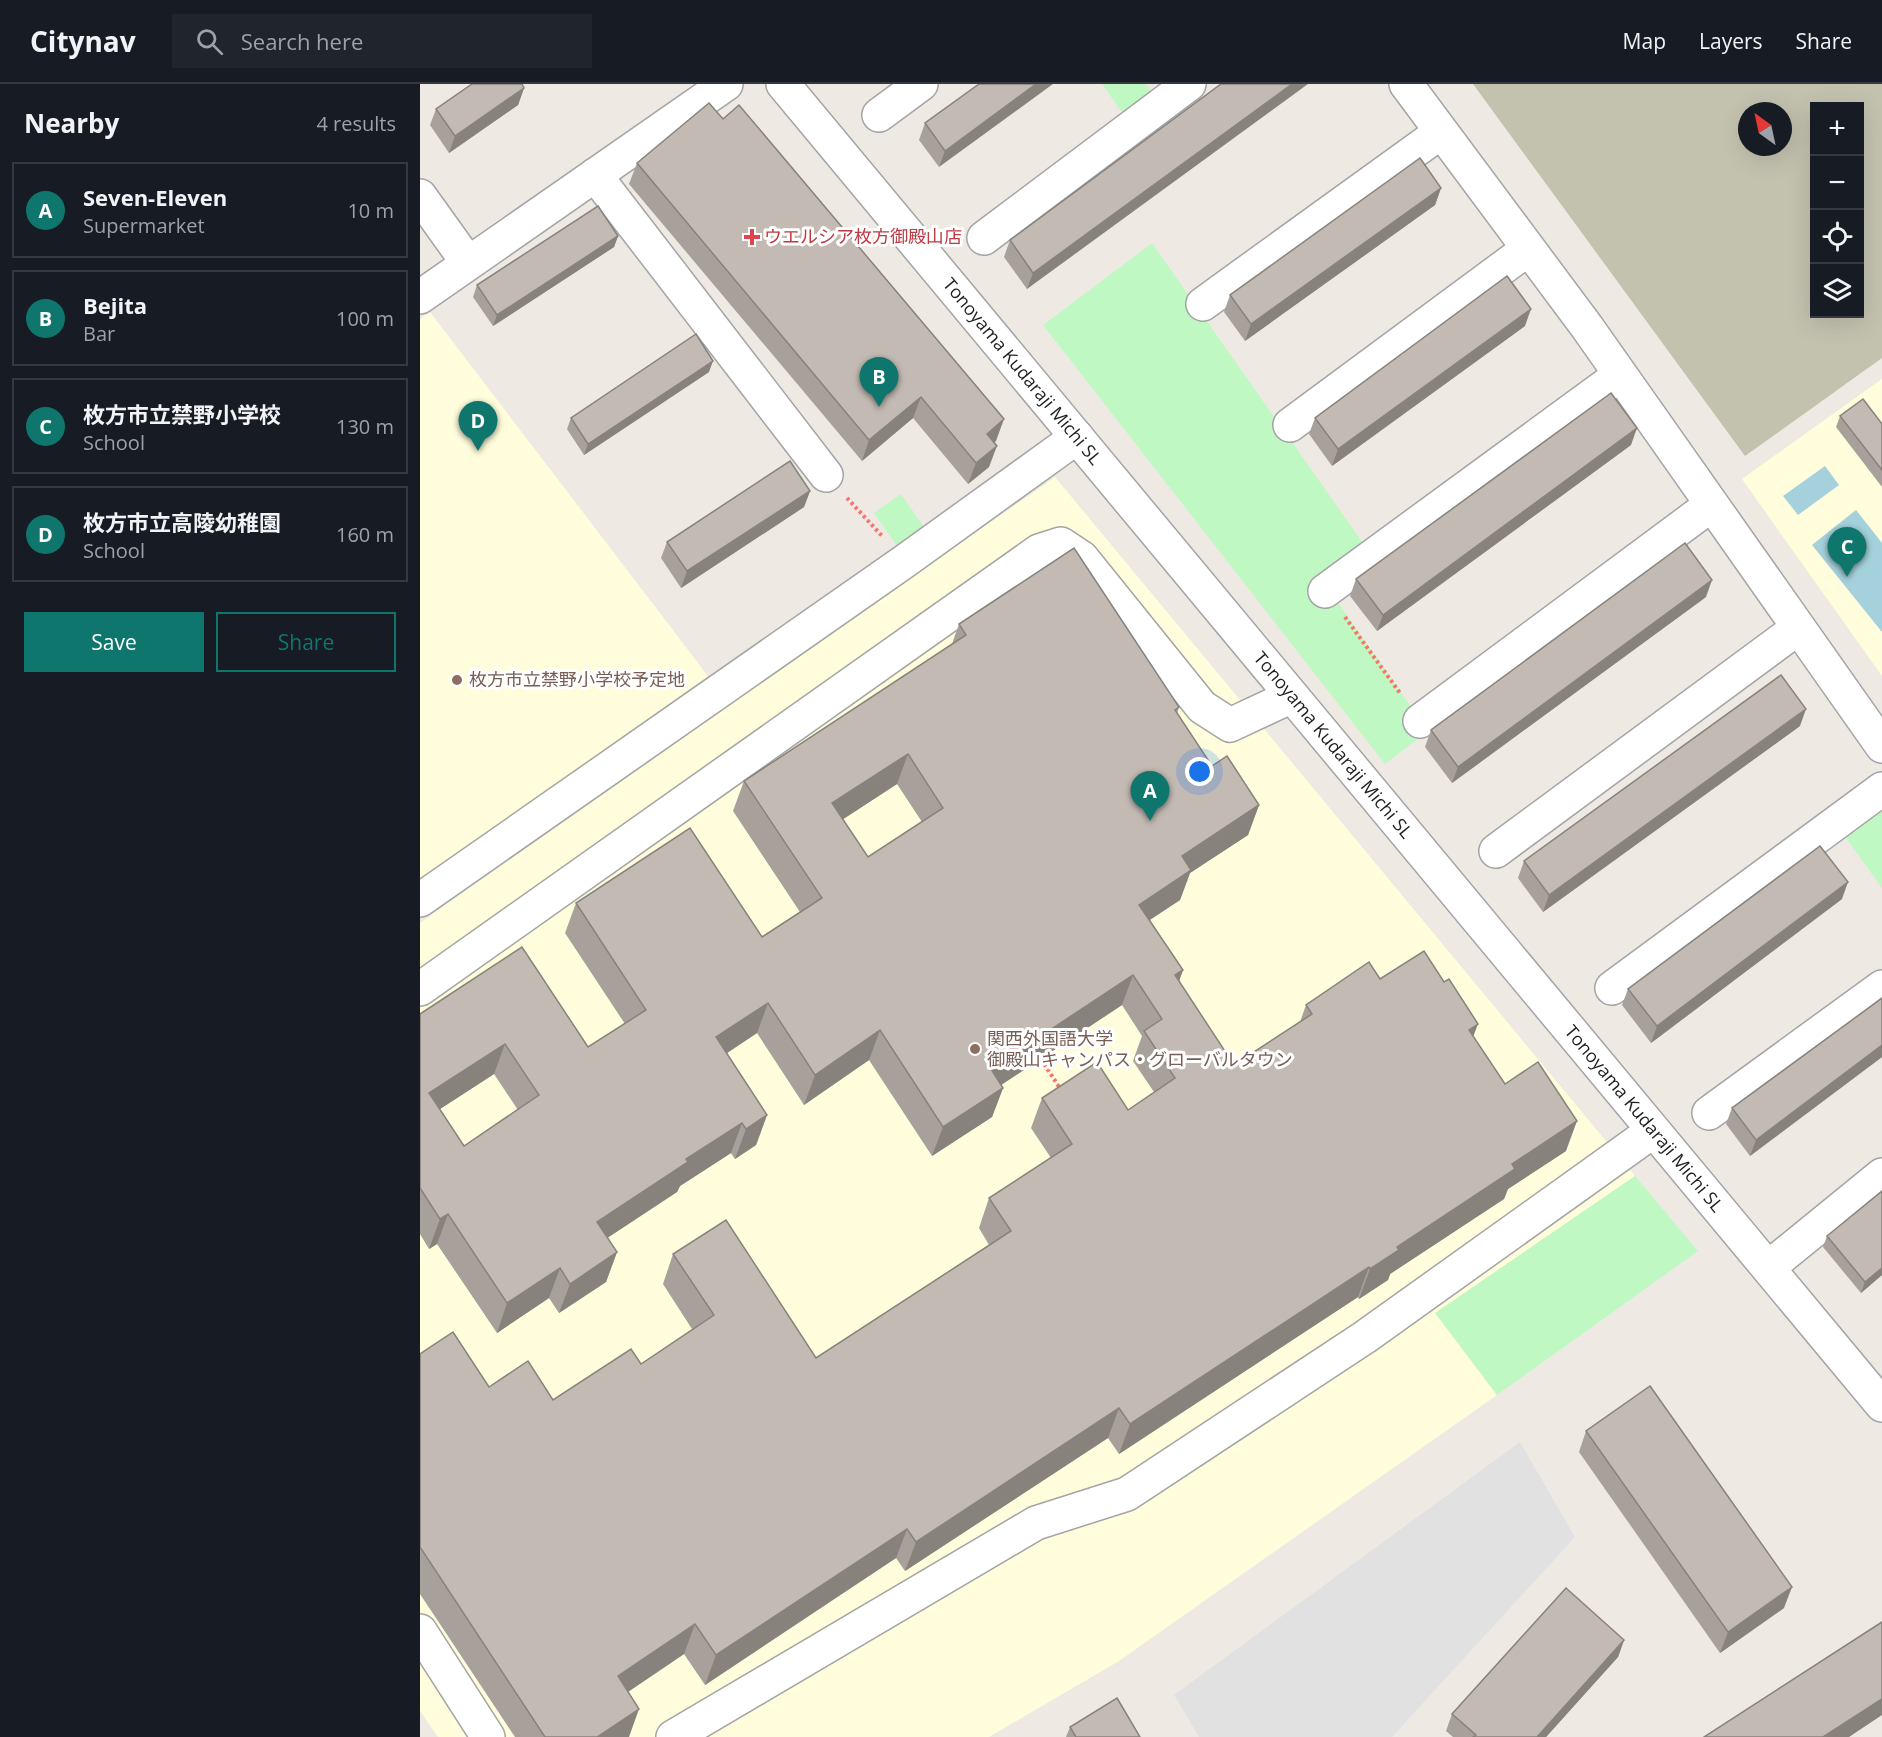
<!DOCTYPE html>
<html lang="en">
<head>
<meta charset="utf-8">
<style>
	body { margin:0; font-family:"Open Sans","Noto Sans JP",sans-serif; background:#20242c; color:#f1f3f6 }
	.controls { position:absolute; right:18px; top:18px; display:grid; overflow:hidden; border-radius:0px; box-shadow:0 6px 24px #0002 }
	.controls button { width:54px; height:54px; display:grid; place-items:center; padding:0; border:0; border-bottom:2px solid #363941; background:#171b24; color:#f1f3f6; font:30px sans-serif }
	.compass { position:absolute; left:1318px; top:18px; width:54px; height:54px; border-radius:50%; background:#171b24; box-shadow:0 6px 24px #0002; rotate:327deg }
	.you { position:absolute; left:780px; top:688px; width:21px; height:21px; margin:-15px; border:4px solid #fff; border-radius:50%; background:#1a73e8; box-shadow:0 0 0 9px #1a73e833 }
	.badge { display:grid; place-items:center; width:39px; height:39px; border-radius:50%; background:#0f766e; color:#fff; font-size:20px; font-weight:700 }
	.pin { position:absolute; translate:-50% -50px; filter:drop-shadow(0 2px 3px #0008) }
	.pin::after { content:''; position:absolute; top:32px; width:21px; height:18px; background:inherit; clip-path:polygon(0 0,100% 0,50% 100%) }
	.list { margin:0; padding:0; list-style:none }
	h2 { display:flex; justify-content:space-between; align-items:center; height:78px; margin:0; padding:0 24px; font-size:26px }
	h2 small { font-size:20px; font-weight:400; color:#9ea1a6 }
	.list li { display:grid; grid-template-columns:39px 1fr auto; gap:18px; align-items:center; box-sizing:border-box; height:96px; margin:0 12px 12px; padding:0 12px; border:2px solid #363941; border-radius:0px }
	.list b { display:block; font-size:22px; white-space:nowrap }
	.list p { margin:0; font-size:20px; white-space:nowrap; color:#9ea1a6 }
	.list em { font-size:20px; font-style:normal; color:#9ea1a6 }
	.actions { display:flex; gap:12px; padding:18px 24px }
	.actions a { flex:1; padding:14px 0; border:2px solid #0f766e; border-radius:0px; text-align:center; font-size:21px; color:#0f766e }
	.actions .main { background:#0f766e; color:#fff }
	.icon { flex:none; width:33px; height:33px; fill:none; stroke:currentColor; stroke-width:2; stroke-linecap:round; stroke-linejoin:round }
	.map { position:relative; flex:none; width:1462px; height:1653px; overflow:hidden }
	header { display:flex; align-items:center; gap:36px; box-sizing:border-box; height:84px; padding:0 30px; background:#171b24; border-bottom:2px solid #363941 }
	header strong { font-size:28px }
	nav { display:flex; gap:33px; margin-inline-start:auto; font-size:21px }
	.search { width:420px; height:54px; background:#20242c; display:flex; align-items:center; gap:15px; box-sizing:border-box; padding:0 21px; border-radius:0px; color:#9ea1a6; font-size:22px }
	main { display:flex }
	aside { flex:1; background:#171b24 }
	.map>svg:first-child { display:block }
</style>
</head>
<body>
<header>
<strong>Citynav</strong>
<div class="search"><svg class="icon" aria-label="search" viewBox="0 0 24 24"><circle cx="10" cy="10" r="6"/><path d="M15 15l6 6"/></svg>Search here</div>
<nav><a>Map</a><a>Layers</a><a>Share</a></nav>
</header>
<main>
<aside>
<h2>Nearby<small>4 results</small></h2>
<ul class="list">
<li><span class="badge">A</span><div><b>Seven-Eleven</b><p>Supermarket</p></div><em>10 m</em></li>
<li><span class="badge">B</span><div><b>Bejita</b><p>Bar</p></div><em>100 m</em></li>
<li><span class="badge">C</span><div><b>枚方市立禁野小学校</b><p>School</p></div><em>130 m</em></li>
<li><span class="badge">D</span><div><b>枚方市立高陵幼稚園</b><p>School</p></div><em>160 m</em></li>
</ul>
<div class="actions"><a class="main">Save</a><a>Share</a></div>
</aside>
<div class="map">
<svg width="1462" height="1653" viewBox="0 0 1462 1653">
	<rect width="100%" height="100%" fill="#eeeae3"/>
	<!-- education -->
	<g fill="#fffddc">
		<polygon points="10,228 288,592 0,797 0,235"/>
		<polygon points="1462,295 1462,592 1322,395"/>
		<polygon points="635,393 1215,1092 1016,1229 1077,1311 699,1577 569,1653 18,1653 0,1627 0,839"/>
	</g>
	<!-- construction -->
	<path fill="#c3c2af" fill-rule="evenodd" d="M 1053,0 L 1462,0 L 1462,274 L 1325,372 ZM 1394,22 L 1440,22 L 1440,230 L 1394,230 ZM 1327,27 L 1363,27 L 1363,63 L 1327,63 Z"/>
	<!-- park -->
	<g fill="#c0f8c3">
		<polygon points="682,0 726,0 735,12 706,34"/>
		<polygon points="732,159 945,462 902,496 1008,647 965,680 623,241"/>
		<polygon points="481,410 504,443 477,462 454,429"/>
		<polygon points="1462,717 1462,804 1421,747"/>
		<polygon points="1215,1092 1278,1167 1077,1311 1015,1229"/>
	</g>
	<!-- parking -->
	<polygon fill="#e1e1e1" points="1100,1358 1155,1453 972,1653 779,1653 754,1611"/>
	<!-- water -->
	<g fill="#a4d1dc">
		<polygon points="1405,382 1419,401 1378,431 1363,412"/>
		<polygon points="1436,426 1462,459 1462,548 1392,461"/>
	</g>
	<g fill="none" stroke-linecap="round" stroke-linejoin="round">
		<!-- minor casing -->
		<g stroke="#a4a4a4" stroke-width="36">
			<g id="minor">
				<path id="s1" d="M 363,0 L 1462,1321"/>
				<polyline points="986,0 1167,243 1462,662"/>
				<polyline points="459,31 501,0"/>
				<polyline points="175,91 406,391"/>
				<polyline points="0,112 48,179"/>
				<polyline points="564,154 769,0"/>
				<polyline points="0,213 306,0"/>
				<polyline points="783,220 1021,48"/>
				<polyline points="870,341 1108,165"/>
				<polyline points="905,507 1200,291"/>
				<polyline points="1000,637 1291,421"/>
				<polyline points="1076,767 1378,544"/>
				<polyline points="0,816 485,477 657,353"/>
				<polyline points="1192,904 1462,705"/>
				<polyline points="0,905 619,467 641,460 662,474 782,623 810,641 872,612"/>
				<polyline points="1289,1029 1462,903"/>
				<polyline points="1349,1183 1462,1091"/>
				<polyline points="0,1547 68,1653"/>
				<polyline points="253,1653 616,1439 707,1410 945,1253 1233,1047"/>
			</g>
		</g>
		<!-- path -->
		<g stroke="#f8746b" stroke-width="4" stroke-dasharray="3 3" stroke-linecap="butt">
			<polyline points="427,414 463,453"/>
			<polyline points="925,533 980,609"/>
			<polyline points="621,975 641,1006"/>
		</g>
		<!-- minor -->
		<use href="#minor" stroke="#fff" stroke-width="33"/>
	</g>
	<!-- wall -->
	<g fill="#a8a09a" fill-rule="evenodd">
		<polygon points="559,0 519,83 499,56 505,39"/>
		<polygon points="801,0 607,205 584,173 590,156"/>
		<polygon points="104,4 98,21 29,69 10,41 16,25"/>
		<polygon points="217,79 576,357 574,358 569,383 548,400 493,334 442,377 209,100"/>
		<polygon points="1021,104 1015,121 825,257 804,228 810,211"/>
		<polygon points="198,152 194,163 73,242 53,213 57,201"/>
		<polygon points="1105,242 912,382 889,350 895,334"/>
		<polygon points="289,288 164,371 147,345 151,334"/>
		<polygon points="1420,332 1462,340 1462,403 1416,343"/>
		<polygon points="1211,361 957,547 930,512 936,495"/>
		<polygon points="390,407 384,423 261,504 241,474 247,458"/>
		<polygon points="1286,513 1032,699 1005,663 1011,646"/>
		<path d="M 539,540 L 759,623 L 757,630 L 792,682 L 839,721 L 828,751 L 770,789 L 760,816 L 730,836 L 763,886 L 759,897 L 814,981 L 880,938 L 886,921 L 960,895 L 1053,953 L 1085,1000 L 1146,1067 L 1088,1105 L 1084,1115 L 970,1190 L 968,1196 L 939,1215 L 938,1213 L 699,1370 L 688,1354 L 485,1487 L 476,1474 L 285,1601 L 264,1570 L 208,1608 L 209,1653 L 95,1653 L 0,1510 L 0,1270 L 69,1303 L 133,1316 L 221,1280 L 272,1245 L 243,1200 L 253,1170 L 396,1274 L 569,1161 L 559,1144 L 569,1114 L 631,1074 L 611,1044 L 622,1014 L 708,1026 L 734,1008 L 713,977 L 722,952 L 702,921 L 581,1001 L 583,1004 L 572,1033 L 512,1072 L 449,976 L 384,1021 L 337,949 L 307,969 L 347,1031 L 336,1061 L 315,1075 L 311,1069 L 260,1102 L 257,1108 L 187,1154 L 197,1168 L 186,1198 L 139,1229 L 129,1214 L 77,1249 L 17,1160 L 9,1165 L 0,1150 L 0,930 L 168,963 L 205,940 L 145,849 L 156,819 L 342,853 L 380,828 L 313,727 L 324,697 L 532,560 ZM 477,700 L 502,738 L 448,773 L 423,735 ZM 74,990 L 98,1026 L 44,1062 L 20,1025 Z"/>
		<polygon points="1380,642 1123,828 1098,794 1104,777"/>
		<polygon points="1422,815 1231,959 1202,921 1208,905"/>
		<polygon points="1462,914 1462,973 1330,1072 1306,1040 1312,1024"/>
		<polygon points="1462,1107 1462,1191 1441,1209 1403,1163 1407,1152"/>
		<polygon points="1166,1347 1364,1524 1300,1569 1159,1368"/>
		<polygon points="1204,1556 1198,1573 1126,1653 1033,1653 1026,1647 1032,1630"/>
		<polygon points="650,1643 720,1653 646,1653"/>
	</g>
	<!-- shaded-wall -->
	<g fill="#88827d">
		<polygon points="616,0 633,0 519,83 525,67"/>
		<polygon points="872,0 888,0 607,205 613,189"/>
		<polygon points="104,4 98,21 29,69 35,52"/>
		<polygon points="1021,104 1015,121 825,257 831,240"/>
		<polygon points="198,152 194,163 73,242 77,231"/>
		<polygon points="1111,225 1105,242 912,382 918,365"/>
		<polygon points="293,277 289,288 164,371 168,360"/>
		<polygon points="501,313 493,334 442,377 449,356"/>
		<polygon points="584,335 576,357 559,371 567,350"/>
		<polygon points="1217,344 1211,361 957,547 963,531"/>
		<polygon points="577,362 569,383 548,400 556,379"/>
		<polygon points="390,407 384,423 261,504 267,487"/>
		<polygon points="1292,496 1286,513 1032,699 1038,683"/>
		<polygon points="1386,625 1380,642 1123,828 1129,811"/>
		<polygon points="488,670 477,700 402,749 412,719"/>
		<polygon points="839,721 828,751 770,789 760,816 708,850 719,821 762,772"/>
		<polygon points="1428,798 1422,815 1231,959 1237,942"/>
		<polygon points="763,886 752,916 755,891"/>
		<polygon points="713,891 702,921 560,1015 571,985"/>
		<polygon points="348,919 337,949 286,983 296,953"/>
		<polygon points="1058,940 1047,969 1049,946"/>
		<polygon points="460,946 449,976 384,1021 395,991"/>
		<polygon points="85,960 74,990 0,1038 9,1009"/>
		<polygon points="1462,961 1462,973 1330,1072 1336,1056"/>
		<polygon points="583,1004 572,1033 512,1072 523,1043"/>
		<polygon points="347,1031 336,1061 315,1075 326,1045"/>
		<polygon points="1157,1037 1146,1067 1088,1105 1084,1115 970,1190 968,1196 939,1215 950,1185 977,1163 1092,1080"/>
		<polygon points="322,1039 311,1069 260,1102 257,1108 166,1168 177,1138 266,1075"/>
		<polygon points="28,1130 17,1160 9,1165 20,1135"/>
		<polygon points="197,1168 186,1198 139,1229 150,1200"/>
		<polygon points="949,1183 938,1213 699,1370 710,1340"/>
		<polygon points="140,1184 129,1214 77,1249 87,1219"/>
		<polygon points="1462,1184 1462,1191 1441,1209 1445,1198"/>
		<polygon points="699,1324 688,1354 485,1487 496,1458"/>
		<polygon points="487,1445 476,1474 285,1601 296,1571"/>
		<polygon points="1372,1503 1364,1524 1300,1569 1308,1548"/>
		<polygon points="275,1540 264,1570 187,1622 198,1592"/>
		<polygon points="1204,1556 1198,1573 1126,1653 1117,1653"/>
		<polygon points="1462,1615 1462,1631 1429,1653 1403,1653"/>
		<polygon points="219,1625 209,1653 177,1653"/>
	</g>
	<!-- building -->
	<g fill="#c3bab3" stroke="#88827d" stroke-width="1.5" fill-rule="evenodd">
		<polygon points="52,0 102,0 104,4 35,52 16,25"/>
		<polygon points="559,0 616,0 525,67 505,39"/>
		<polygon points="801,0 872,0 613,189 590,156"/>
		<polygon points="289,19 303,35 319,21 584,335 567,350 577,362 556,379 501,313 449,356 217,79"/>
		<polygon points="1000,74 1021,104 831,240 810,211"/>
		<polygon points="178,122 198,152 77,231 57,201"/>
		<polygon points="1087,192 1111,225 918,365 895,334"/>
		<polygon points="276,250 293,277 168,360 151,334"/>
		<polygon points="1191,309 1217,344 963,531 936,495"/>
		<polygon points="1443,315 1462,340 1462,386 1420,332"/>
		<polygon points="370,377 390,407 267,487 247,458"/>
		<polygon points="1265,459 1292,496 1038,683 1011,646"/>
		<path d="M 654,464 L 759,623 L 755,626 L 792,682 L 807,672 L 839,721 L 762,772 L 771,786 L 719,821 L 763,886 L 755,891 L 814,981 L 892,930 L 886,921 L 949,878 L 960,895 L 1004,867 L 1024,898 L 1029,895 L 1058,940 L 1049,946 L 1085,1000 L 1118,978 L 1157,1037 L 1092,1080 L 1095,1085 L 977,1163 L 979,1166 L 950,1185 L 949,1183 L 710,1340 L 699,1324 L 496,1458 L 487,1445 L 296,1571 L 275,1540 L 198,1592 L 219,1625 L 177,1653 L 125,1653 L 0,1463 L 0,1270 L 33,1248 L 69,1303 L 108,1277 L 133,1316 L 211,1265 L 221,1280 L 294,1231 L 253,1170 L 306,1136 L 396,1274 L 591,1147 L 569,1114 L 652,1060 L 622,1014 L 677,978 L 708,1026 L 755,994 L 724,947 L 742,935 L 713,891 L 571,985 L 583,1004 L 523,1043 L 460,946 L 395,991 L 348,919 L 296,953 L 347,1031 L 326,1045 L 322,1039 L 266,1075 L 268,1078 L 177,1138 L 197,1168 L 150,1200 L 140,1184 L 87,1219 L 28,1130 L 20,1135 L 0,1104 L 0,930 L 102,863 L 168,963 L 226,926 L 156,819 L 270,744 L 342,853 L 402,814 L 324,697 L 546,551 L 539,540 ZM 488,670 L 523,724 L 448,773 L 412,719 ZM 85,960 L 119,1011 L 44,1062 L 9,1009 Z"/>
		<polygon points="1361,591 1386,625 1129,811 1104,777"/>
		<polygon points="1400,762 1428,798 1237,942 1208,905"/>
		<polygon points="1462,914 1462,961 1336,1056 1312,1024"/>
		<polygon points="1462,1107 1462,1184 1445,1198 1407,1152"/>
		<polygon points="1230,1302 1372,1503 1308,1548 1166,1347"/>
		<polygon points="1146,1504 1204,1556 1117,1653 1053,1653 1056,1651 1032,1630"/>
		<polygon points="1462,1538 1462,1615 1403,1653 1284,1653"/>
		<polygon points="697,1614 720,1653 656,1653 650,1643"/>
	</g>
	<!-- markers -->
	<path fill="#e0444e" stroke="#fff" stroke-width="2" d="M329 144h6v6h6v6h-6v6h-6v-6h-6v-6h6z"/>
	<g fill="#8d6e63" stroke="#fff" stroke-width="2">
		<circle cx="37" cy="596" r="6"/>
		<circle cx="555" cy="965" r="6"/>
	</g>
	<g text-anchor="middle" stroke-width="6" stroke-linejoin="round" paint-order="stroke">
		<!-- health labels -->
		<g font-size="18" fill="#be3a42" stroke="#fff" text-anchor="start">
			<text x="344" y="159">ウエルシア枚方御殿山店</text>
		</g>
		<!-- street labels -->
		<g font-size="18" fill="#1d1d1d" stroke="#fff">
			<text dy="6" stroke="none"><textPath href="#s1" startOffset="374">Tonoyama Kudaraji Michi SL</textPath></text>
			<text dy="6" stroke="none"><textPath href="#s1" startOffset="860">Tonoyama Kudaraji Michi SL</textPath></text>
			<text dy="6" stroke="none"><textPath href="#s1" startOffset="1346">Tonoyama Kudaraji Michi SL</textPath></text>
		</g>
		<!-- education labels -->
		<g font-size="18" fill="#785e54" stroke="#fff" text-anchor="start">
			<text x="49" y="602">枚方市立禁野小学校予定地</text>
			<text x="567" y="961">関西外国語大学<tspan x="567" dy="21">御殿山キャンパス・グローバルタウン</tspan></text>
		</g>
	</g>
</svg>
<div class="controls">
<button>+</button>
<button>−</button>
<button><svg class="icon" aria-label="locate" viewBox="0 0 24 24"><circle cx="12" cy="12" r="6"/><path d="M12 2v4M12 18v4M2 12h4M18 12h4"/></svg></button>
<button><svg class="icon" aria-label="layers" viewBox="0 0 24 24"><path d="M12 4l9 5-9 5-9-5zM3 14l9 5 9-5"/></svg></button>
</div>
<svg class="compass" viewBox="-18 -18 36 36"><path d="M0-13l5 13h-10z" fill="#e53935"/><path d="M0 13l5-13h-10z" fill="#9ea1a6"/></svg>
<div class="you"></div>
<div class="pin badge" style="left:730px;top:737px">A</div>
<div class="pin badge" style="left:459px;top:323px">B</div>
<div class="pin badge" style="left:1427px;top:493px">C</div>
<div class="pin badge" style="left:58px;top:367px">D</div>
</div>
</main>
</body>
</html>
